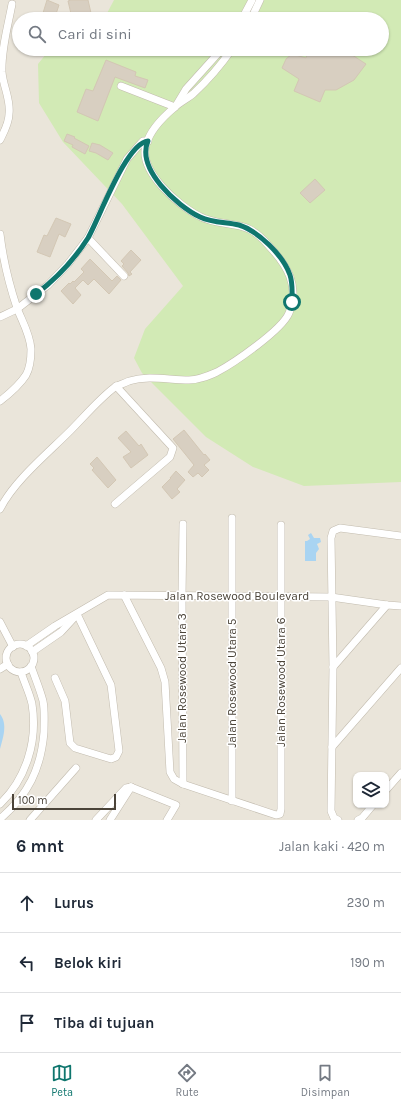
<!DOCTYPE html>
<html lang="id">
<head>
<meta charset="utf-8">
<style>
	body { margin:0; font-family:Karla,sans-serif; background:#f6f6f7; color:#1f2937 }
	.controls { position:absolute; right:12px; bottom:12px; display:grid; overflow:hidden; border-radius:8px; box-shadow:0 1px 3px #0004 }
	.controls button { width:36px; height:36px; display:grid; place-items:center; padding:0; border:0; border-bottom:1px solid #e0e1e3; background:#fff; color:#1f2937; font:20px sans-serif }
	.scale { position:absolute; left:12px; bottom:10px; width:104px; box-sizing:border-box; padding-left:4px; border:2px solid #4b4439; border-top:0; font-size:11px; line-height:14px; white-space:nowrap; color:#4b4439; -webkit-text-stroke:3px #fff; paint-order:stroke }
	.stop { position:absolute; width:12px; height:12px; margin:-9px; border:3px solid #0f766e; border-radius:50%; background:#fff }
	.stop.end { background:#0f766e; border-color:#fff; box-shadow:0 1px 4px #0008 }
	.list { margin:0; padding:0; list-style:none }
	h2 { display:flex; justify-content:space-between; align-items:center; height:52px; margin:0; padding:0 16px; font-size:17px }
	h2 small { font-size:13px; font-weight:400; color:#747a83 }
	.list li { display:grid; grid-template-columns:26px 1fr auto; gap:12px; align-items:center; box-sizing:border-box; height:60px; padding:0 16px; border-top:1px solid #e0e1e3 }
	.list b { display:block; font-size:15px; white-space:nowrap }
	.list em { font-size:13px; font-style:normal; color:#747a83 }
	.icon { flex:none; width:22px; height:22px; fill:none; stroke:currentColor; stroke-width:2; stroke-linecap:round; stroke-linejoin:round }
	.map { position:relative; flex:none; width:401px; height:820px; overflow:hidden }
	.search { position:absolute; background:#fff; box-shadow:0 1px 3px #0004; left:12px; right:12px; top:12px; height:44px; display:flex; align-items:center; gap:10px; box-sizing:border-box; padding:0 14px; border-radius:22px; color:#747a83; font-size:15px }
	.sheet { height:232px; background:#fff }
	nav { display:flex; justify-content:space-around; align-items:center; box-sizing:border-box; height:56px; border-top:1px solid #e0e1e3; background:#fff; font-size:11px; color:#747a83 }
	nav a { display:grid; justify-items:center; gap:2px }
	nav .on { color:#0f766e }
	.map>svg:first-child { display:block }
</style>
</head>
<body>
<div class="map">
<svg width="401" height="820" viewBox="0 0 401 820">
	<rect width="100%" height="100%" fill="#f6f3ec"/>
	<!-- residential -->
	<path fill="#eae5da" fill-rule="evenodd" d="M 0,0 L 401,0 L 401,820 L 0,820 ZM 19,19 L 382,19 L 382,49 L 19,49 ZM 356,775 L 386,775 L 386,805 L 356,805 Z"/>
	<!-- green -->
	<polygon fill="#d2eab5" points="114,0 401,0 401,482 304,486 253,467 206,437 142,373 134,358 145,329 183,286 122,204 63,142 39,103 38,64 50,49 382,49 382,19 97,19 105,17"/>
	<!-- water -->
	<g fill="#a9d4f2">
		<polygon points="311,533 314,538 320,538 321,542 317,544 319,549 316,553 316,561 305,561 305,541 307,541 310,539 308,535"/>
		<path d="M 0,714 C 8,724 3,738 0,749 Z"/>
	</g>
	<!-- building -->
	<g fill="#d8cfc1" stroke="#d3c7b4">
		<polygon points="47,0 59,5 55,17 43,13"/>
		<polygon points="71,0 88,0 91,13 72,18 68,1"/>
		<polygon points="309,49 343,49 366,64 354,80 336,90 325,90 320,102 294,91 299,79 282,68 286,59 292,54 306,58"/>
		<polygon points="106,60 136,72 135,76 148,80 145,88 115,77 98,121 77,112 86,89 93,91"/>
		<polygon points="67,134 75,137 74,138 89,146 85,154 72,147 73,145 64,141"/>
		<polygon points="92,143 100,145 113,153 108,160 96,153 89,151"/>
		<polygon points="315,179 325,190 310,203 300,193"/>
		<polygon points="56,218 71,224 65,237 59,234 50,257 37,252 44,235 47,236"/>
		<polygon points="131,250 141,260 130,272 132,274 129,276 128,273 122,266 124,264 121,261"/>
		<polygon points="90,259 112,281 117,276 121,280 109,294 94,279 88,285 83,280 75,288 81,295 73,304 61,291 69,283 70,284 73,281 74,282 84,272 81,269"/>
		<polygon points="184,430 204,455 205,454 210,460 204,465 209,470 202,477 198,473 193,477 188,472 194,465 173,439"/>
		<polygon points="126,431 139,446 141,444 148,455 131,468 123,457 131,452 118,438"/>
		<polygon points="97,457 116,480 108,488 92,470 94,468 90,464"/>
		<polygon points="176,471 185,480 177,489 180,492 172,499 162,487 171,478 170,478"/>
	</g>
	<g fill="none" stroke-linecap="round" stroke-linejoin="round">
		<!-- minor casing -->
		<g stroke="#c2bbae" stroke-width="8">
			<g id="minor">
				<polyline points="242,19 252,0"/>
				<polyline points="251,19 260,0"/>
				<polyline points="121,86 175,107"/>
				<polyline points="177,104 186,89 222,49"/>
				<path d="M 0,140 C 4,132 9,123 9,114 C 11,100 3,86 2,72 C 1,50 8,26 12,4"/>
				<path d="M 0,234 C 3,259 9,284 17,308 C 22,321 30,334 31,349 C 31,357 30,368 26,375 C 19,386 9,394 0,401"/>
				<polyline points="88,238 124,276"/>
				<polyline points="0,317 17,309 48,285 68,264 88,238 127,159 141,143 143,141 148,141"/>
				<polyline points="115,504 170,457 173,448 116,386"/>
				<path d="M 0,509 C 14,481 47,454 70,431 C 84,417 99,399 115,387 C 119,385 125,383 129,381 C 149,375 168,380 189,380 C 199,380 208,376 217,372 C 234,363 282,330 289,313 C 300,286 287,265 269,246 C 264,240 257,233 249,229 C 233,222 215,225 199,216 C 179,206 138,171 146,145 C 150,130 163,117 175,107 C 180,102 187,99 193,94 C 207,81 221,65 232,49"/>
				<polyline points="232,518 232,801"/>
				<polyline points="124,595 161,668 165,682 170,772 174,779 183,784 276,815 280,814 281,809 281,525"/>
				<polyline points="0,622 13,647"/>
				<circle cx="20" cy="658" r="14"/>
				<polyline points="26,646 55,626 108,595 331,597 387,605 401,606"/>
				<polyline points="32,652 61,632 73,619"/>
				<polyline points="333,667 387,605"/>
				<polyline points="0,669 8,664"/>
				<polyline points="55,678 65,701 70,743 75,748 111,759 116,757 119,751 111,685 77,614"/>
				<polyline points="332,747 401,668"/>
				<polyline points="183,784 182,596 183,524"/>
				<polyline points="131,787 176,805 167,820"/>
				<polyline points="386,790 401,773"/>
				<path d="M 0,804 C 26,779 38,741 32,704 C 30,694 24,682 21,672"/>
				<path d="M 0,819 C 28,795 41,769 44,732 C 44,722 45,711 43,701 C 40,689 35,678 31,666"/>
				<polyline points="30,820 76,768"/>
				<polyline points="96,820 126,788 131,787"/>
				<polyline points="110,820 131,787"/>
				<polyline points="338,820 334,818 331,811 333,667 331,538 333,531 340,528 401,536"/>
				<polyline points="358,820 362,818 373,805"/>
			</g>
		</g>
		<!-- minor -->
		<use href="#minor" stroke="#fff" stroke-width="7"/>
	</g>
	<g fill="none" stroke-linecap="round" stroke-linejoin="round">
		<!-- route -->
		<path stroke="#0f766e" stroke-width="5" d="M 36,294 C 56,279 74,260 88,238 C 99,219 126,143 148,141 C 136,169 177,206 200,217 C 213,223 226,222 239,225 C 258,231 283,255 290,275 C 293,284 292,292 292,302"/>
	</g>
	<g text-anchor="middle" stroke-width="3" stroke-linejoin="round" paint-order="stroke">
		<!-- street labels -->
		<g font-size="12" fill="#4b4439" stroke="#fff">
			<text x="237" y="600">Jalan Rosewood Boulevard</text>
			<text transform="translate(182 678) rotate(-90)" y="4">Jalan Rosewood Utara 3</text>
			<text transform="translate(281 682) rotate(-90)" y="4">Jalan Rosewood Utara 6</text>
			<text transform="translate(232 683) rotate(-90)" y="4">Jalan Rosewood Utara 5</text>
		</g>
	</g>
</svg>
<div class="controls">
<button><svg class="icon" aria-label="layers" viewBox="0 0 24 24"><path d="M12 4l9 5-9 5-9-5zM3 14l9 5 9-5"/></svg></button>
</div>
<div class="scale">100 m</div>
<div class="stop" style="left:292px;top:302px"></div>
<div class="stop end" style="left:36px;top:294px"></div>
<div class="search"><svg class="icon" aria-label="search" viewBox="0 0 24 24"><circle cx="10" cy="10" r="6"/><path d="M15 15l6 6"/></svg>Cari di sini</div>
</div>
<section class="sheet">
<h2>6 mnt<small>Jalan kaki · 420 m</small></h2>
<ul class="list">
<li><svg class="icon" aria-label="ahead" viewBox="0 0 24 24"><path d="M12 20V5M6 11l6-6 6 6"/></svg><div><b>Lurus</b></div><em>230 m</em></li>
<li><svg class="icon" aria-label="left" viewBox="0 0 24 24"><path d="M17 20v-9H6M10 6l-5 5 5 5"/></svg><div><b>Belok kiri</b></div><em>190 m</em></li>
<li><svg class="icon" aria-label="arrive" viewBox="0 0 24 24"><path d="M6 21V4h12l-3 4 3 4H6"/></svg><div><b>Tiba di tujuan</b></div></li>
</ul>
</section>
<nav>
<a class="on"><svg class="icon" aria-label="map" viewBox="0 0 24 24"><path d="M3 6l6-2 6 2 6-2v14l-6 2-6-2-6 2zM9 4v14M15 6v14"/></svg>Peta</a>
<a><svg class="icon" aria-label="directions" viewBox="0 0 24 24"><path d="M12 3l9 9-9 9-9-9zM9 14v-3h6M13 9l2 2-2 2"/></svg>Rute</a>
<a><svg class="icon" aria-label="saved" viewBox="0 0 24 24"><path d="M7 4h10v16l-5-4-5 4z"/></svg>Disimpan</a>
</nav>
</body>
</html>
